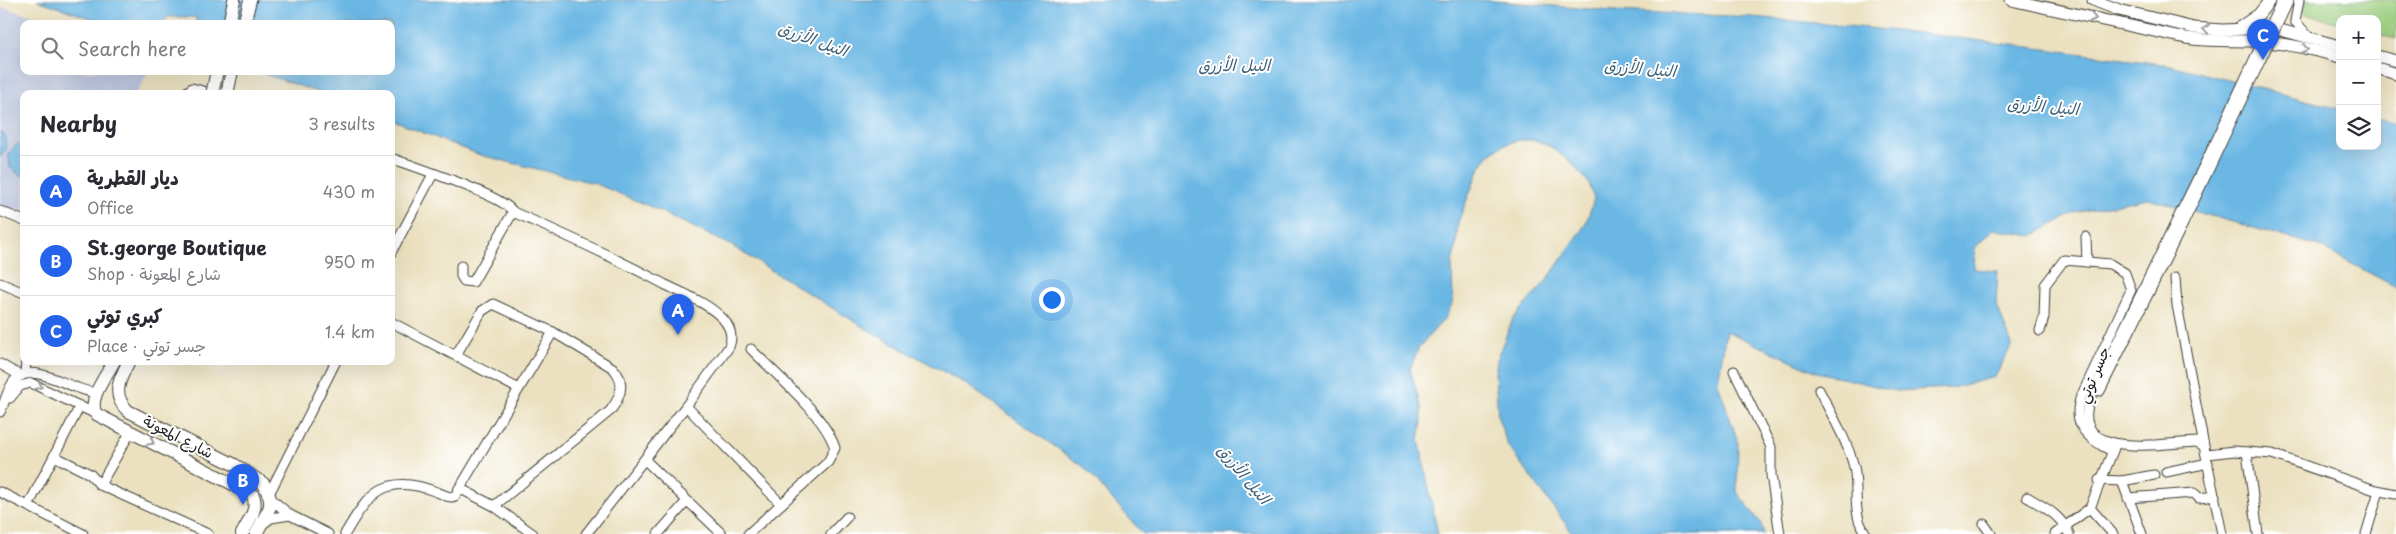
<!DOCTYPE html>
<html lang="en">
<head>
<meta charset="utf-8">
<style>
	body { margin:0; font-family:"Playpen Sans","Playpen Sans Arabic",sans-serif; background:#f2f2f3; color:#2b2b33 }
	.controls { position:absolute; right:15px; top:15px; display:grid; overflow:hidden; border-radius:10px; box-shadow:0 5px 20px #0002 }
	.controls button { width:45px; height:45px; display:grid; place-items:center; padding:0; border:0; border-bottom:1px solid #e1e1e2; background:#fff; color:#2b2b33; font:25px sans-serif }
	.you { position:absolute; left:1051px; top:299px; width:18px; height:18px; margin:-12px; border:4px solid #fff; border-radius:50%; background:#1a73e8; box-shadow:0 0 0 8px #1a73e833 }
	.badge { display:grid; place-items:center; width:32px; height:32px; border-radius:50%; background:#2563eb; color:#fff; font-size:16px; font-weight:700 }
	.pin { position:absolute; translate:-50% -41px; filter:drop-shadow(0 1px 2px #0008) }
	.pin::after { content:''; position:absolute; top:26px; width:18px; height:15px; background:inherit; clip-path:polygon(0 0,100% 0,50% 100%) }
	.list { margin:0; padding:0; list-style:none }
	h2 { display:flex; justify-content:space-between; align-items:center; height:65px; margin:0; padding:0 20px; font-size:21px }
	h2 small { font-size:16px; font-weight:400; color:#7c7c81 }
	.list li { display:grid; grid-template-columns:32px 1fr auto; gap:15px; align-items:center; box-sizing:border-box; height:70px; padding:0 20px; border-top:1px solid #e1e1e2 }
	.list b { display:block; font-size:19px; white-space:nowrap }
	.list p { margin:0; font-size:16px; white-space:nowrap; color:#7c7c81 }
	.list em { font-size:16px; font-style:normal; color:#7c7c81 }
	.icon { flex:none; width:28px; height:28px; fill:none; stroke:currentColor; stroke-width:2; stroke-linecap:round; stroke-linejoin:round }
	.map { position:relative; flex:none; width:2396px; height:534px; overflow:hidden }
	.search { position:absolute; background:#fff; box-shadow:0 5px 20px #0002; left:20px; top:20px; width:375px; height:55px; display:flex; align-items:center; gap:12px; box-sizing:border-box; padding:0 18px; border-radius:10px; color:#7c7c81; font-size:19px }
	.panel { position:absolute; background:#fff; box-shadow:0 5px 20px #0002; left:20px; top:90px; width:375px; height:275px; border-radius:10px }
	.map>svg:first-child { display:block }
</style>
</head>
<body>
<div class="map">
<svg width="2396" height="534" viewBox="0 0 2396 534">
	<rect width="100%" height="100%" fill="#fff"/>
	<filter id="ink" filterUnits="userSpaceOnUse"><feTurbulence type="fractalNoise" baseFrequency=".02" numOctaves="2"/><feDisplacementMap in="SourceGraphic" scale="10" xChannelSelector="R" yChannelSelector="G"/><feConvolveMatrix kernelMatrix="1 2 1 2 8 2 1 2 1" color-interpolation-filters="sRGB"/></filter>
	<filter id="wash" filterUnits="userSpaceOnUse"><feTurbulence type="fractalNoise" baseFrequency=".0096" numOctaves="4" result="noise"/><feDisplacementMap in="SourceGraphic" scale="20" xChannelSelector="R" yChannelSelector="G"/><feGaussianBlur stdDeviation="1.12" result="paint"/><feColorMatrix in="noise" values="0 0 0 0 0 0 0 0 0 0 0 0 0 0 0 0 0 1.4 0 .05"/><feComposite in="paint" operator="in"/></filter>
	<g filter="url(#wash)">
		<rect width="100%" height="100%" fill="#ebe1c0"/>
		<!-- industrial -->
		<polygon fill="#bac4de" points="0,7 64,24 24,24 24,71 149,71 136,94 24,94 24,217 0,208"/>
		<!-- green -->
		<polygon fill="#9ccf7f" stroke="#5c764e" points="2304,0 2396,0 2396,39 2377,34 2377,19 2340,19 2340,23 2306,14 2302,9"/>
		<!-- water -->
		<g fill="#6bb7e4" stroke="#446a80">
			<polygon points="37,0 1483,0 1613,11 1754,17 1919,33 2170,65 2340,109 2340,146 2377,146 2377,119 2396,124 2396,287 2318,246 2147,198 2074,213 2032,236 1993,229 1975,248 1974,269 1998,271 1996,303 2012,345 1995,377 1951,388 1896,391 1817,372 1726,331 1718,383 1738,442 1737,492 1760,522 1764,534 1573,534 1508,446 1498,418 1495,373 1498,355 1513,319 1547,280 1577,237 1586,223 1594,199 1589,183 1571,162 1551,147 1535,140 1519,140 1503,145 1490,154 1481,165 1458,222 1456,246 1452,263 1453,302 1446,317 1419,347 1410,369 1421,407 1422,422 1419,440 1438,534 1143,534 1084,467 964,383 868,330 732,246 658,210 594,183 480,155 391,120 391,94 323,94 256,71 391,71 391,24 196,24 196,17 167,17 163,24 107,24"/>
			<polygon points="0,132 5,136 6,149 0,157"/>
			<polygon points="17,144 24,144 24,175 20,175 10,167 9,154"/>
		</g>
	</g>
	<g filter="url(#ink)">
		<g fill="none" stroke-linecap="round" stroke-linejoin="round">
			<!-- minor casing -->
			<g stroke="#3b3a35" stroke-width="11">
				<g id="minor">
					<polyline points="2299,0 2295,21 2309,37"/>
					<polyline points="184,94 192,88 214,94"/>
					<path d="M 391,158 C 412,166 505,196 513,212 C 564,234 615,258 664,284 C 684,294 708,303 723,319 C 731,328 733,337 729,347 L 686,406 L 586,534"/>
					<polyline points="0,211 24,221"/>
					<path d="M 2176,222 L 2092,394 C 2063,462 2161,443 2197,442 L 2204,446 L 2222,534"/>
					<polyline points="2086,237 2087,262"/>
					<polyline points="391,253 433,174"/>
					<polyline points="461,266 461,276 464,281 473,282 513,212"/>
					<polyline points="2175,278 2177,305 2204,446"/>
					<polyline points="0,283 24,293"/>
					<polyline points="391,322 519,389"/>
					<path d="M 2040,331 L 2044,317 L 2045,285 L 2064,260 L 2110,264 L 2125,273 L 2131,290 L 2080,399 C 2072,426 2089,440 2112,451"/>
					<path d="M 456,355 L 482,311 L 493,304 L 553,332 L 613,368 C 626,382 621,397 610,411 L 494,506"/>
					<polyline points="0,364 21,376"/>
					<polyline points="1734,371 1771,447 1771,475 1780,534"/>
					<polyline points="25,373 26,361"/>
					<path d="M 1819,390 C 1832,415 1847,440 1854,467 C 1859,490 1851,514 1866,534"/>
					<polyline points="2100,391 2182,226"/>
					<polyline points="10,398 20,386 31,383 96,414"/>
					<polyline points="686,406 781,504"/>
					<path d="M 0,412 C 5,403 7,389 14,381 C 34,359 70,391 97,393"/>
					<polyline points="2247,452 2258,534"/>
					<polyline points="2207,454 2234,451 2272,454 2372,489 2396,494"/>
					<polyline points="54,456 80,406"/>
					<polyline points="645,460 722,534"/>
					<polyline points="2166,472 2208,463"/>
					<polyline points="2099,480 2122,481 2154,475"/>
					<polyline points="2122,481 2142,534"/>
					<polyline points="100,485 131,431"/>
					<polyline points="459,488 494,506 533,534"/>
					<polyline points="0,492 83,534"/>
					<polyline points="269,494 336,361"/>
					<path d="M 2027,497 C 2044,507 2061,515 2069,534"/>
					<polyline points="270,498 290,515 328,534"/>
					<polyline points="2128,498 2194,493 2199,498 2215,496"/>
					<polyline points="28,506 54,456 90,474 100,485 208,534"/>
					<polyline points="263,524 271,518 290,515"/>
					<polyline points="1984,524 1991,534"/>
					<path d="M 345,534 C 369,492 386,472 437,492 C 443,494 449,499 455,496 L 553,332"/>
					<polyline points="658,534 687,501"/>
					<path d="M 748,534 L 828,462 L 835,448 C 824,414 776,375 751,349"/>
					<polyline points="831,534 847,517"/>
					<polyline points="2055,534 2090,508"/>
					<polyline points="2113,534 2090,508 2114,448"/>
					<polyline points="2366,534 2379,491"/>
				</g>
			</g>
			<!-- major casing -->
			<g stroke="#3b3a35" stroke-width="13">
				<g id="major">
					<path d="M 2011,0 L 2186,38 C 2209,42 2229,40 2252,41 C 2281,42 2312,49 2340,57"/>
					<polyline points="2093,0 2119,10 2194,28 2222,30 2273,28 2340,46"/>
					<polyline points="2240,27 2259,14 2270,0"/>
					<polyline points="2377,56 2396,61"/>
					<polyline points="2377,68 2396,74"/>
				</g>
			</g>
			<!-- highway casing -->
			<g stroke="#3b3a35" stroke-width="14">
				<g id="highway">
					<polyline points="229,24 234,0"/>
					<polyline points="244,24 250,0"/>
					<polyline points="227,94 232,71"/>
					<path d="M 114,361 C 107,376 87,398 96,414 L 252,494 C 260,507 248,522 242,534"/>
					<path d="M 129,361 C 119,380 111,395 128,411 L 235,465 L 264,484 L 270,498 L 270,507 L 256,534"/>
				</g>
			</g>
			<!-- minor -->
			<use href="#minor" stroke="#fff" stroke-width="9"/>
			<!-- major -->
			<use href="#major" stroke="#fff" stroke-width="11"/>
			<!-- highway -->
			<use href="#highway" stroke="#fff" stroke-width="12"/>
			<!-- minor-bridge casing -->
			<g stroke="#3b3a35" stroke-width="11" stroke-linecap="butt">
				<g id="minor-bridge">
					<polyline points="2176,222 2217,139 2282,0"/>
					<polyline points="2182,226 2289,0"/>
				</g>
			</g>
			<!-- highway-bridge casing -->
			<g stroke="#3b3a35" stroke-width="14" stroke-linecap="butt">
				<polyline id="highway-bridge" points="212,94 217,71"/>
			</g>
			<!-- minor-bridge -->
			<use href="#minor-bridge" stroke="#fff" stroke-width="9"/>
			<!-- highway-bridge -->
			<use href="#highway-bridge" stroke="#fff" stroke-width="12"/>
		</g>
		<!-- one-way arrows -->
		<defs><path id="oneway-chevron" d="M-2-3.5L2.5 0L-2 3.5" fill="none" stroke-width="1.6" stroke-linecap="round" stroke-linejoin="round" transform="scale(1.25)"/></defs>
		<g stroke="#999">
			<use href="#oneway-chevron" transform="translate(2093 18) rotate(12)"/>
			<use href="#oneway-chevron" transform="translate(2206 29) rotate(-175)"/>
			<use href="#oneway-chevron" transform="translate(2305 49) rotate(12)"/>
			<use href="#oneway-chevron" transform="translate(39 386) rotate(21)"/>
			<use href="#oneway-chevron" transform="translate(151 442) rotate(27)"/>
		</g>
	</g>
	<g text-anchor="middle" stroke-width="4" stroke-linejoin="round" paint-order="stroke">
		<!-- street labels -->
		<g font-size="15" fill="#1c1c1c" stroke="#fff">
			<text transform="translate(2094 375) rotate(-67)" y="5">جسر توتي</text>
			<text transform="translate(178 437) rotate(27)" y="5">شارع المعونة</text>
		</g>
		<!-- water labels -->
		<g font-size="16" font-style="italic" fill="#406276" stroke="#fff">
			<text transform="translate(813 39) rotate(20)" y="6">النيل الأزرق</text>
			<text x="1234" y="71">النيل الأزرق</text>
			<text transform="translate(1640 68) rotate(5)" y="6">النيل الأزرق</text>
			<text transform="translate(2043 106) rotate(5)" y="6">النيل الأزرق</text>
			<text transform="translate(1244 474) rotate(50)" y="6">النيل الأزرق</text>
		</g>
	</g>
</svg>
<div class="controls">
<button>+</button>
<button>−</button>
<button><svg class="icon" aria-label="layers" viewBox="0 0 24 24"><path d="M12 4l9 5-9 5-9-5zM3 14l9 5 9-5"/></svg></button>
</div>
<div class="you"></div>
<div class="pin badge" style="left:678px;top:335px">A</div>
<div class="pin badge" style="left:243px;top:505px">B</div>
<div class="pin badge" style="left:2263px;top:60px">C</div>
<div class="search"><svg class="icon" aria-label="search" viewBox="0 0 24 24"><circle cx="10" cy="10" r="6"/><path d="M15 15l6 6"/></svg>Search here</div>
<section class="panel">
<h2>Nearby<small>3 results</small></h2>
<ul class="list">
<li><span class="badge">A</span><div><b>ديار القطرية</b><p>Office</p></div><em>430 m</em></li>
<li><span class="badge">B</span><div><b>St.george Boutique</b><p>Shop · شارع المعونة</p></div><em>950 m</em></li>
<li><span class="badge">C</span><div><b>كبري توتي</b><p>Place · جسر توتي</p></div><em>1.4 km</em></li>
</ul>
</section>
</div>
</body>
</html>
